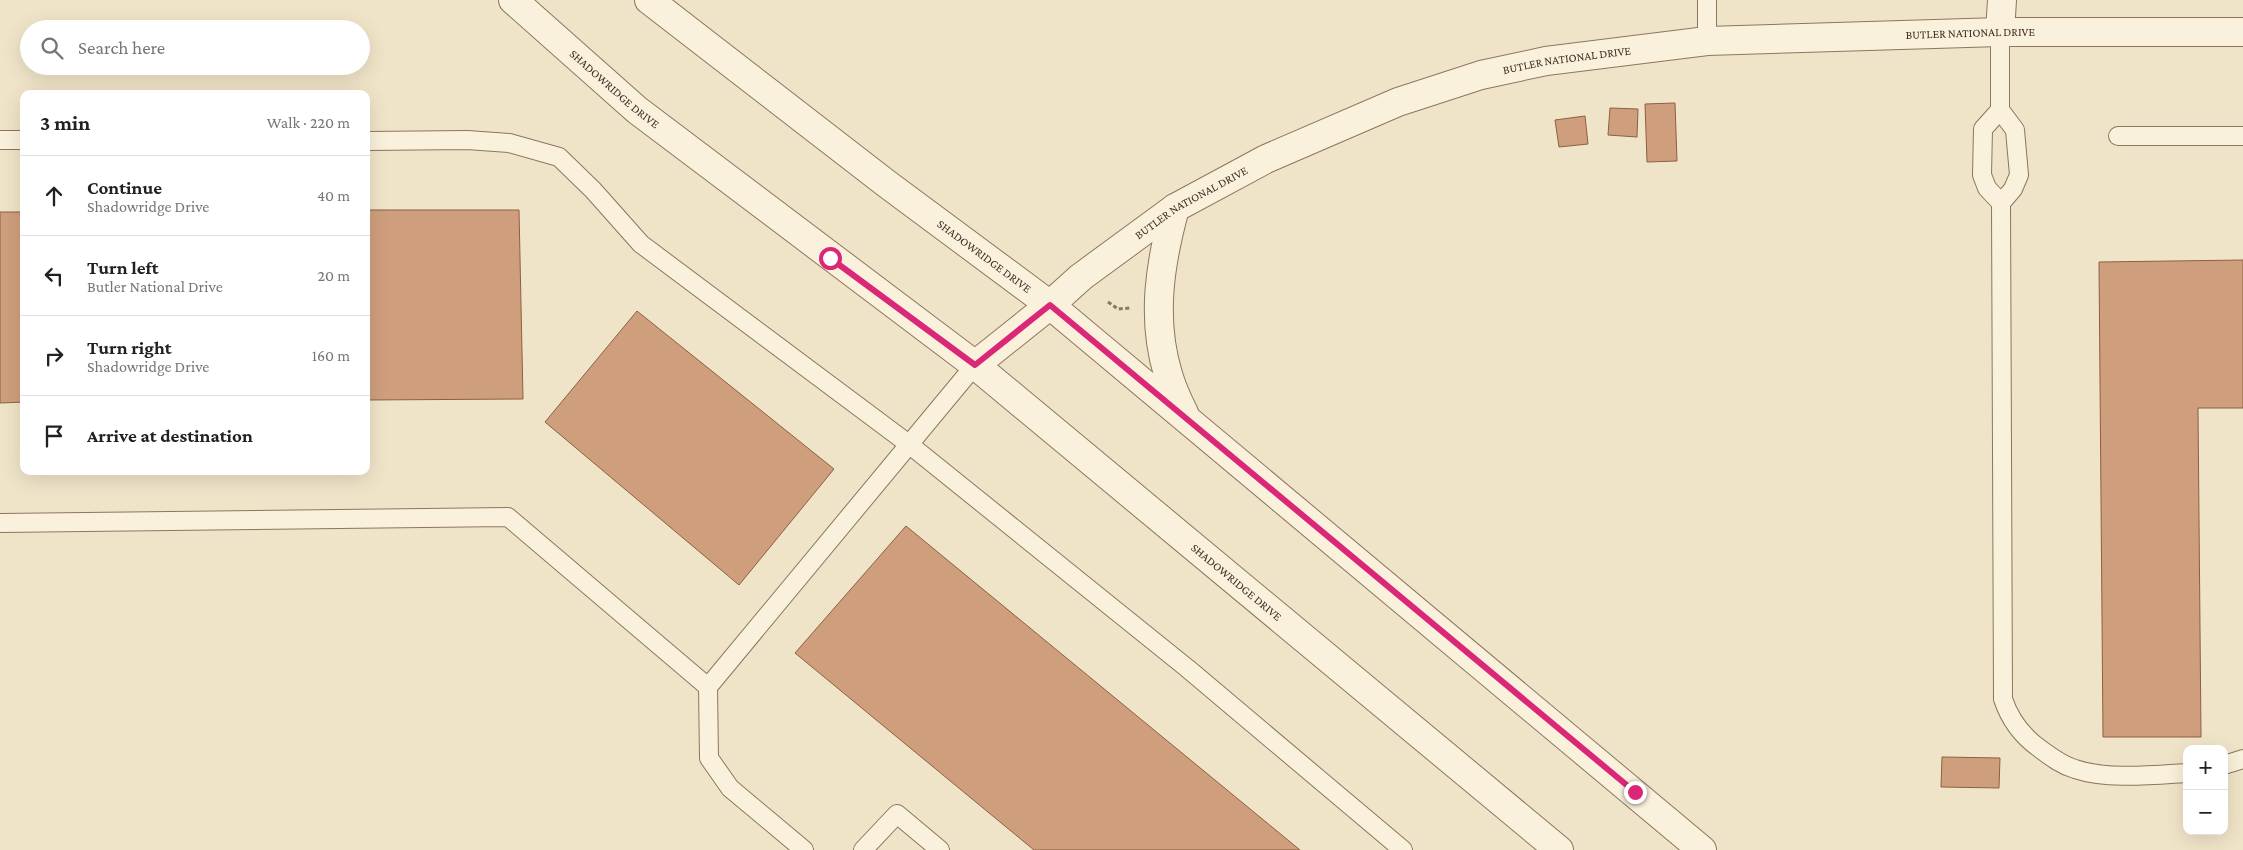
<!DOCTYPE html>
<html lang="en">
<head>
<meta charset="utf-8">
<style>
	body { margin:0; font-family:"Crimson Pro",serif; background:#f6f6f6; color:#202124 }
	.controls { position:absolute; right:15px; bottom:15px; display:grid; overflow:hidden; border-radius:10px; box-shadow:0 5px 20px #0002 }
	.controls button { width:45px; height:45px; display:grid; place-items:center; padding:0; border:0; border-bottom:1px solid #e0e0e0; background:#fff; color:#202124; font:25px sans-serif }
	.stop { position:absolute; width:15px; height:15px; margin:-11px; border:4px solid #db2777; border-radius:50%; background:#fff }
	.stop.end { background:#db2777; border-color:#fff; box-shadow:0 1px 5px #0008 }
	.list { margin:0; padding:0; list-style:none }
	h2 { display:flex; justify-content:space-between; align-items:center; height:65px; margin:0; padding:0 20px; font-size:21px }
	h2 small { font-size:16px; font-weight:400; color:#757577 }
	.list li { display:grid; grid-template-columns:32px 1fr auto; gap:15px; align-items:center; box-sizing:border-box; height:80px; padding:0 20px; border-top:1px solid #e0e0e0 }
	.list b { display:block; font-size:19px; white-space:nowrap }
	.list p { margin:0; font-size:16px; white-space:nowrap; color:#757577 }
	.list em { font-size:16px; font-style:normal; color:#757577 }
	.icon { flex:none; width:28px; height:28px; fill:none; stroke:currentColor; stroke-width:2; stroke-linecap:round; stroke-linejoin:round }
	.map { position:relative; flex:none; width:2243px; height:850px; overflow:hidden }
	.search { position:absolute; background:#fff; box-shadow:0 5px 20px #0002; left:20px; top:20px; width:350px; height:55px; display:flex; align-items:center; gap:12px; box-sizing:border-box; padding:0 18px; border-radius:28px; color:#757577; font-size:19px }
	.panel { position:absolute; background:#fff; box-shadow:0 5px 20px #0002; left:20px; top:90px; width:350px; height:385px; border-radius:10px }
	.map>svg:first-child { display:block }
</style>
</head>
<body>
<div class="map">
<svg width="2243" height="850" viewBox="0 0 2243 850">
	<rect width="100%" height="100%" fill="#f0e4c8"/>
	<!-- building -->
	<g fill="#cf9f7d" stroke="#8d5f41">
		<polygon points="1675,103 1677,161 1647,162 1645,104"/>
		<polygon points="1610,108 1638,109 1637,137 1608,135"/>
		<polygon points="1585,116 1588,144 1559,147 1555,120"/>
		<polygon points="366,210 519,210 523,399 366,400"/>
		<polygon points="0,212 24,212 24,402 0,403"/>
		<polygon points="2243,260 2243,408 2198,408 2201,737 2103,737 2099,262"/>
		<polygon points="637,311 834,469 739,585 545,422"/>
		<polygon points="906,526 1300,850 1034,850 795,653"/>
		<polygon points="1942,757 2000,758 1999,788 1941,787"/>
	</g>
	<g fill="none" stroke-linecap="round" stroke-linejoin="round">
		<!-- service casing -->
		<g stroke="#8d765c" stroke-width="20">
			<g id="service">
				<polyline points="1707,0 1707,41"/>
				<path d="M 2000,32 L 2000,110 L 2015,130 L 2019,175 L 2013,189 L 2001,203 L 2003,699 C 2010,720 2021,735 2039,748 C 2050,756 2061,765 2075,769 C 2107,780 2154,775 2187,773"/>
				<polyline points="2000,110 1983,129 1982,175 1987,188 2001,203"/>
				<polyline points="2118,136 2243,136"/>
				<polyline points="0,140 24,140"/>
				<polyline points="366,141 467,140 509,143 559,157 593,190 641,244 910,445 1187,668 1403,850"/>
				<polyline points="0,523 508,517 708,687"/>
				<polyline points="2224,765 2243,759"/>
				<polyline points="804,850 730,788 709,758 708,687 975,365"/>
				<polyline points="863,850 897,814 940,850"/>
			</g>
		</g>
		<!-- minor casing -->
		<g stroke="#8d765c" stroke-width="30">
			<g id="minor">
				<path id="s1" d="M 513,0 L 637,110 L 975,365 L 1559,850"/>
				<path id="s2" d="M 649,0 L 887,184 L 1050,305 L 1702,850"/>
				<polyline points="2000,32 2002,0"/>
				<path d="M 1175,208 C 1160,263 1151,318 1168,374 C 1172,388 1178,401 1184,413"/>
				<path id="s3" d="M 975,365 L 1050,305 L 1081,277 L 1175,208 L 1266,159 L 1398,102 L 1481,75 L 1546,61 L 1707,41 L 2000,32 L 2243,32"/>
			</g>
		</g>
		<!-- path -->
		<polyline stroke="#8d765c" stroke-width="3" stroke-dasharray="4 2.5" stroke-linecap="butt" points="1108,302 1118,309 1130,308"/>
		<!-- service -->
		<use href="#service" stroke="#faf1dc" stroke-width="18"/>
		<!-- minor -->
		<use href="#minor" stroke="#faf1dc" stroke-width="28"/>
	</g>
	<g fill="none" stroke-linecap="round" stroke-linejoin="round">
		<!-- route -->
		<polyline stroke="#db2777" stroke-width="6" points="830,258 975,365 1050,305 1635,792"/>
	</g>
	<g text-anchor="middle" stroke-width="4" stroke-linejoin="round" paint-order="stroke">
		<!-- street labels -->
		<g font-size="12" fill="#3d2e20" stroke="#f7eed8">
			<text dy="4" stroke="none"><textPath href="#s3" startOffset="1081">BUTLER NATIONAL DRIVE</textPath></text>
			<text dy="4" stroke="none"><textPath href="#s3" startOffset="676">BUTLER NATIONAL DRIVE</textPath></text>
			<text dy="4" stroke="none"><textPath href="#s1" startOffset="135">SHADOWRIDGE DRIVE</textPath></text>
			<text dy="4" stroke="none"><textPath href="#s3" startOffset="271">BUTLER NATIONAL DRIVE</textPath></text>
			<text dy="4" stroke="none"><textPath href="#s2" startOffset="422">SHADOWRIDGE DRIVE</textPath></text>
			<text dy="4" stroke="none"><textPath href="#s1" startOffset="929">SHADOWRIDGE DRIVE</textPath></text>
		</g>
	</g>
</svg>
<div class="controls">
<button>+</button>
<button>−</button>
</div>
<div class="stop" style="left:830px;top:258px"></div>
<div class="stop end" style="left:1635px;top:792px"></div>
<div class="search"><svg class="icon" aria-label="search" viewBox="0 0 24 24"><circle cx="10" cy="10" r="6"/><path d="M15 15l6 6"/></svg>Search here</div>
<section class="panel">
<h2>3 min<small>Walk · 220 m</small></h2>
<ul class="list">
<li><svg class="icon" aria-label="ahead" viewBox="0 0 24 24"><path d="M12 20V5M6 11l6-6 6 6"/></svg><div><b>Continue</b><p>Shadowridge Drive</p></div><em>40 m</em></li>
<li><svg class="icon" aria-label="left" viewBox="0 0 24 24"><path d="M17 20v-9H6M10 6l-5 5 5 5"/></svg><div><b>Turn left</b><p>Butler National Drive</p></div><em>20 m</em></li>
<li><svg class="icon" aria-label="right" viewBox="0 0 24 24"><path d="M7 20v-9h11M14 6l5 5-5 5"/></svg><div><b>Turn right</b><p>Shadowridge Drive</p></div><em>160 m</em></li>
<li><svg class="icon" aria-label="arrive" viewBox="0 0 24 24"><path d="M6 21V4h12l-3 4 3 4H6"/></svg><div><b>Arrive at destination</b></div></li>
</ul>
</section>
</div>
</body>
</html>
